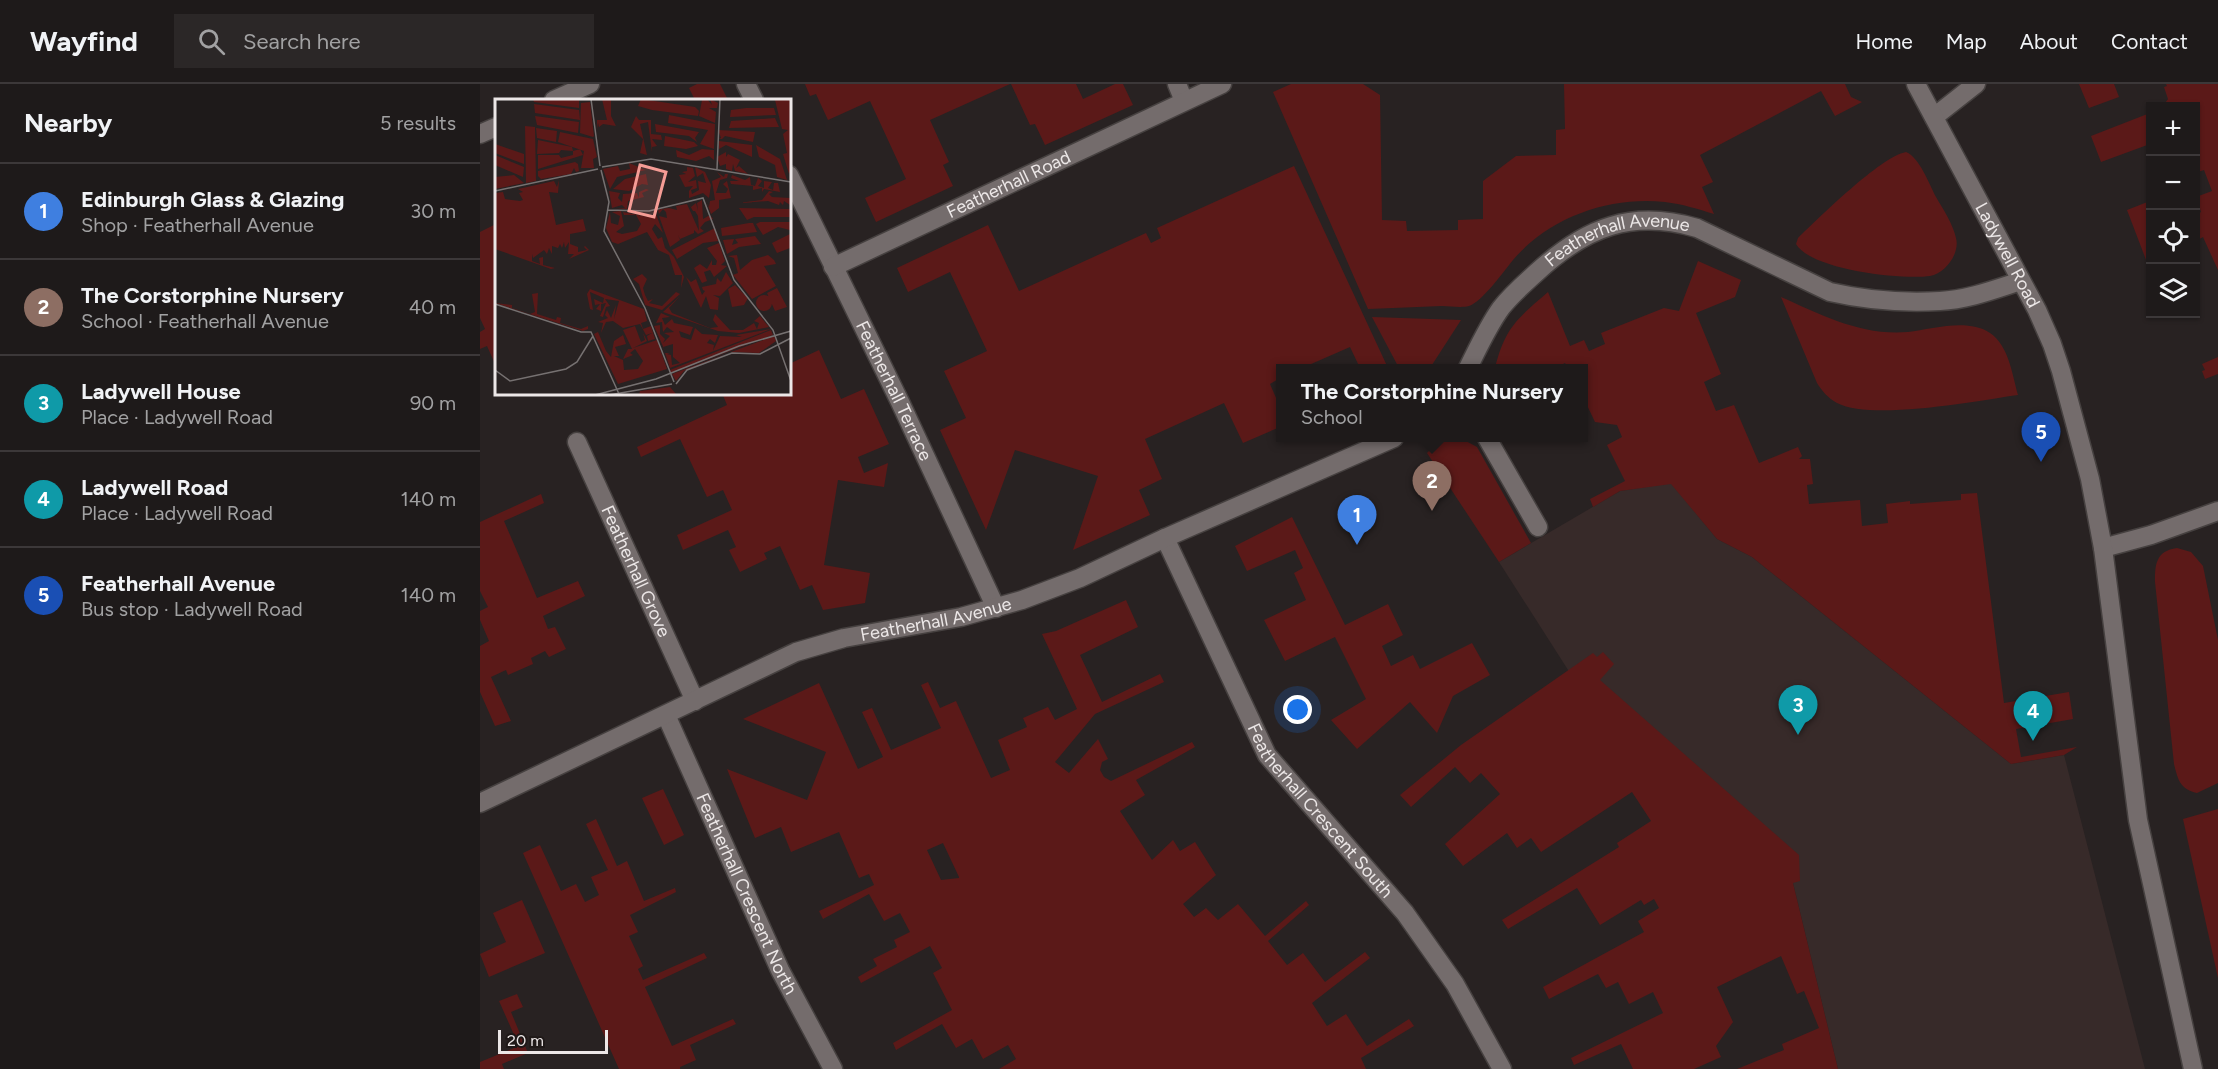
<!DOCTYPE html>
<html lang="en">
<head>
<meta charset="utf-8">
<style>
	body { margin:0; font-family:Figtree,sans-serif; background:#2b2727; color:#f1f3f6 }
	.controls { position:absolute; right:18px; top:18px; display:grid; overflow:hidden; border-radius:0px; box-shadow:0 2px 4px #0004 }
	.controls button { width:54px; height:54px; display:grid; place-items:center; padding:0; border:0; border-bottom:2px solid #3c3839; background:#1e1a1a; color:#f1f3f6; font:30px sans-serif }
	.scale { position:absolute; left:18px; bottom:15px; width:110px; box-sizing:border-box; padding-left:6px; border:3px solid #ece7e7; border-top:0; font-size:16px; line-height:21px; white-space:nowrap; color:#ece7e7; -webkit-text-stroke:4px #1f1918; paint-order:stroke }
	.you { position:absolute; left:818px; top:626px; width:21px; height:21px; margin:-15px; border:4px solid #fff; border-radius:50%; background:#1a73e8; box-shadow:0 0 0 9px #1a73e833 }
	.badge { display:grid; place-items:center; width:39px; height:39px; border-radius:50%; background:#0f766e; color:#fff; font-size:20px; font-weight:700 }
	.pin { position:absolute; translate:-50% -50px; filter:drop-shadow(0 2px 3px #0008) }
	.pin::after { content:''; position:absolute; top:32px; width:21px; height:18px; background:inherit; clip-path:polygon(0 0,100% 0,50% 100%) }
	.popup { position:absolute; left:796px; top:280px; width:312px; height:78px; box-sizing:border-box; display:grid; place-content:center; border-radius:0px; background:#1e1a1a; filter:drop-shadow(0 2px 4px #0005); font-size:20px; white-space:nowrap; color:#a1a1a2 }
	.popup b { font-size:22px; color:#f1f3f6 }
	.popup::after { content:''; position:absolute; left:50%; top:100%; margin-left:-12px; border:12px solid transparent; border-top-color:#1e1a1a }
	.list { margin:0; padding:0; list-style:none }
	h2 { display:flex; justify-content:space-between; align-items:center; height:78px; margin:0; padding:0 24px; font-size:26px }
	h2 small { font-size:20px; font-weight:400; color:#a1a1a2 }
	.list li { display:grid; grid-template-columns:39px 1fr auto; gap:18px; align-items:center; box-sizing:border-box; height:96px; padding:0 24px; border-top:2px solid #3c3839 }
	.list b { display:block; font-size:22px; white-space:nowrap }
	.list p { margin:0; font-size:20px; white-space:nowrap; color:#a1a1a2 }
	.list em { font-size:20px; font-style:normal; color:#a1a1a2 }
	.icon { flex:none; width:33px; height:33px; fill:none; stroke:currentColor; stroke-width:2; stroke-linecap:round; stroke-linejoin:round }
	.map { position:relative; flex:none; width:1738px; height:985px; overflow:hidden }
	header { display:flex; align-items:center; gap:36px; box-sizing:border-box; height:84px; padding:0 30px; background:#1e1a1a; border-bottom:2px solid #3c3839 }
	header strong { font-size:28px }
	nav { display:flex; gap:33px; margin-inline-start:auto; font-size:21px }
	.search { width:420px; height:54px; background:#2b2727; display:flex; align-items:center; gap:15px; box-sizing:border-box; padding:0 21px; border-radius:0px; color:#a1a1a2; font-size:22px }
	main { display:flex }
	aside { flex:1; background:#1e1a1a }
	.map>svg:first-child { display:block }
</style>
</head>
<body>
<header>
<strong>Wayfind</strong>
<div class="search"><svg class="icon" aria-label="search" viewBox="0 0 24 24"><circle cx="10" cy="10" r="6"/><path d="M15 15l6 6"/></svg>Search here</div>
<nav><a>Home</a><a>Map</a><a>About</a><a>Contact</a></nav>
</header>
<main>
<aside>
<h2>Nearby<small>5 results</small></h2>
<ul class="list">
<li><span class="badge" style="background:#3f7fe0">1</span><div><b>Edinburgh Glass &amp; Glazing</b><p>Shop · Featherhall Avenue</p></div><em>30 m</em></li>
<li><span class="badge" style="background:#8d6e63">2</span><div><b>The Corstorphine Nursery</b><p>School · Featherhall Avenue</p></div><em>40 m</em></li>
<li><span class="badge" style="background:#0f9aa8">3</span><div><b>Ladywell House</b><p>Place · Ladywell Road</p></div><em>90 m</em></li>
<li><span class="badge" style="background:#0f9aa8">4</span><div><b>Ladywell Road</b><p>Place · Ladywell Road</p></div><em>140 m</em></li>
<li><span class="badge" style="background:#1a4fb4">5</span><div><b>Featherhall Avenue</b><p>Bus stop · Ladywell Road</p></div><em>140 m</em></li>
</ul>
</aside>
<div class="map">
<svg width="1738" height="985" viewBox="0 0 1738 985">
	<rect width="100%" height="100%" fill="#282222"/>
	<!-- built -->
	<polygon fill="#372a29" points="1191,399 1237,455 1272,473 1531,680 1584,671 1665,985 1358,985 1313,799 1090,589 1019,478 1140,407"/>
	<!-- green -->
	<g fill="#5b1918" fill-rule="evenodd">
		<polygon points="217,0 240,0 248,16 215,16 209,4"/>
		<polygon points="325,0 530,0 450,36 469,78 463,81 473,102 396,138 385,114 426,95 390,17 348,36 336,10 330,12"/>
		<polygon points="531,0 596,0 603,15 635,0 643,0 653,21 565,61 555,40 550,41"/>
		<path d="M 811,0 L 883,0 L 900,11 L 902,136 L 926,137 L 927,147 L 978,146 L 978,136 L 1003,135 L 1003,97 L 1036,72 L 1076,71 L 1076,46 L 1085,45 L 1084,0 L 1365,0 L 1371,13 L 1382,18 L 1355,32 L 1341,7 L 1220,71 L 1233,98 L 1222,103 L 1234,130 C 1218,125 1202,120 1185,118 C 1130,112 1069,133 1033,176 C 1024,187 1002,218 989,222 C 981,224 970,222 962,222 C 937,223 913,224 888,225 L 793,8 Z"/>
		<polygon points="1599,0 1634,0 1639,13 1609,24"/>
		<polygon points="1686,0 1738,0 1738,186 1723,153 1716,157 1716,131 1721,128 1716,113 1732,107 1724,86 1718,88 1716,84 1716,22 1683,22 1688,15 1684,3 1687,2"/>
		<polygon points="1670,29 1670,60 1621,78 1611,52"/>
		<path d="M 1426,68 C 1440,74 1449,100 1456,113 C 1463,125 1473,140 1476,154 C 1480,169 1466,189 1450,192 C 1422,196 1331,186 1316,160 L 1318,154 C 1339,134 1400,73 1426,68 Z"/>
		<polygon points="814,82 908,284 880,284 870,263 822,284 800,284 800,294 790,300 800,323 800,343 763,359 744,319 665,355 682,395 659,406 670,431 593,466 618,392 535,366 506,446 460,346 486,334 464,287 507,267 470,188 428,208 417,184 508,141 539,207 666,149 671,159 681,154 677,144"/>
		<polygon points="1670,117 1670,180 1668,181 1647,126"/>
		<polygon points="16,140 16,282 7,262 0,265 0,248 5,245 0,234 0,148"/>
		<path d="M 1218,177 L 1261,196 L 1255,213 L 1216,229 L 1241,290 L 1224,298 L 1236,327 L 1254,321 L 1279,379 L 1318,363 L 1322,372 L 1319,375 L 1330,375 L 1333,400 L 1327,401 L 1329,420 L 1380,416 L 1382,442 L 1408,439 L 1406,420 L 1430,417 L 1430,420 L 1481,416 L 1481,410 L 1497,409 L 1524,619 L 1589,608 L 1593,635 L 1536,645 L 1541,673 L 1597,663 L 1584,671 L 1531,680 L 1272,473 L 1237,455 L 1191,400 L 1140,407 L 1113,423 L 1110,415 L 1145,397 L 1127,361 L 1142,353 L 1137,341 L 1115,338 L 1104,315 L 1104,284 L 1088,284 L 1085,279 L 1075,284 L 1015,284 C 1025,243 1038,234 1068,208 L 1090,262 L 1104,256 L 1109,267 L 1125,260 L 1121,249 L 1184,224 L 1199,227 Z"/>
		<path d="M 1301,213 C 1342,231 1381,252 1428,248 C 1452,245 1488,234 1510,249 C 1529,262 1532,290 1538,311 C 1496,317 1392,337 1357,319 C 1348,314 1342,307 1337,299 Z"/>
		<polygon points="892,233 981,236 950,284 919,284"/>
		<polygon points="339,266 361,315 384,305 409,360 378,373 384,389 408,379 404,403 358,396 344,481 390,489 385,519 343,526 332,501 320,506 300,462 284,469 287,475 260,488 249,466 256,463 248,446 203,466 197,451 252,426 243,406 227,413 200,355 161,373 157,363 247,321 242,309 309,309 309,280"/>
		<polygon points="1738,273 1738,290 1725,295 1722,287 1725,286 1722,280"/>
		<polygon points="972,354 984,356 997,363 1051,459 1019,478 947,369 956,360"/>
		<polygon points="61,410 64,419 24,437 57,514 98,497 105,512 63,532 68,545 75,543 86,565 69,573 65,567 51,574 53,580 28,591 26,586 11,593 31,637 15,642 0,608 0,562 9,557 0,536 0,527 8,523 0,507 0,438"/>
		<polygon points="812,433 865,541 908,520 923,551 902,562 911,582 933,571 940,585 992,559 1010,591 973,612 957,649 930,618 877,665 851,636 886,615 855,553 805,577 784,536 826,516 814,489 823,484 815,466 767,487 755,462"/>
		<path d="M 1697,464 L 1711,468 L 1723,482 L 1738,556 L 1738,699 L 1717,709 C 1700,705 1698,696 1694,680 L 1675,498 C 1675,480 1676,467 1697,464 Z"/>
		<path d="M 646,516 L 658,543 L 600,571 L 622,618 L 680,590 L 684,598 L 615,630 L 575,678 L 589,689 L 618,655 L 628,675 L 622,678 L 620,686 L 624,693 L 631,697 L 712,658 L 715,663 L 656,696 L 665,711 L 640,727 L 672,776 L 693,756 L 700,767 L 715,758 L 736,791 L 703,820 L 714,833 L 726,824 L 738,836 L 758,820 L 785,852 L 826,817 L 829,821 L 788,857 L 807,881 L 823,869 L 845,898 L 885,868 L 890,874 L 832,919 L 847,942 L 866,930 L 887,962 L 929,935 L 934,942 L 881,974 L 886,985 L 519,985 L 536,975 L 528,961 L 503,975 L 492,955 L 476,964 L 462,940 L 416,966 L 413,959 L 472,926 L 453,889 L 462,884 L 450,862 L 381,899 L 378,893 L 397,882 L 393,875 L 417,863 L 414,856 L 430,848 L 420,829 L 404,837 L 389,810 L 343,835 L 339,827 L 394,801 L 389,790 L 379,794 L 359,748 L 311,768 L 301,743 L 275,754 L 247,685 L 327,716 L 346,668 L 263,635 L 339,599 L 378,685 L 403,673 L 382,628 L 392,624 L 411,666 L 461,644 L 441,601 L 448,598 L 460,624 L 476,617 L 511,694 L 530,686 L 518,656 L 547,643 L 543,634 L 568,623 L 575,636 L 597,625 L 562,550 L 576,547 ZM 463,759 L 479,793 L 479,794 L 461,796 L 447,766 Z"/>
		<polygon points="1123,568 1134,580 1120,596 1319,771 1320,797 1313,799 1358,985 1257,985 1304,966 1302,960 1339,944 1324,907 1317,910 1301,872 1237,903 1253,938 1236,962 1241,973 1214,985 1153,985 1141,960 1094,981 1091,974 1183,929 1173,908 1149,920 1138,898 1126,904 1118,890 1069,915 1063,903 1164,848 1158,837 1179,824 1174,815 1164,821 1161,816 1120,841 1097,804 1028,845 1022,836 1139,763 1137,759 1171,737 1152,708 1061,768 1051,754 1037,764 1027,749 983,782 965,760 1020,710 1001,689 990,699 975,683 931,723 920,711 981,661 1113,569 1117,573"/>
		<polygon points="183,705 204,751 184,761 162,714"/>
		<polygon points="1738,725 1738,894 1703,735"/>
		<polygon points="116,735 137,782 147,777 164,817 195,804 196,808 150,831 158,848 149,852 163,882 158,885 163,896 224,869 227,874 165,903 192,962 253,935 256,940 210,961 216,976 200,983 200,985 139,985 43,769 60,761 81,807 96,800 105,818 119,811 111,793 128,786 106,740"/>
		<polygon points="42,816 65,869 9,893 0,870 26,858 13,829"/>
		<polygon points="37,910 43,923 31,928 48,969 22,980 24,985 0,985 0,978 39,962 19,917"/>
	</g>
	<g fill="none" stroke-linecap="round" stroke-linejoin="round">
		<!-- street casing -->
		<g stroke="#464140" stroke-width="21">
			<g id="street">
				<polyline points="266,0 274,16"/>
				<polyline points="697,0 704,17"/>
				<polyline points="74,16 110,0"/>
				<polyline points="1454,33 1496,0"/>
				<polyline points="0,50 16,43"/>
				<path id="s1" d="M 309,91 L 420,318 L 516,524"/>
				<path id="s2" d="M 353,183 L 742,0"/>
				<path id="s3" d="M 988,284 C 998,264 1008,242 1021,224 C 1032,210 1045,199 1057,188 C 1106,143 1152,125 1217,144 L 1350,208 C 1385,216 1424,219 1460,217 C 1487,216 1516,205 1541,197"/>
				<polyline points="1007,354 1058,443"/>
				<path id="s4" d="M 97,358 L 215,617"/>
				<path id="s5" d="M 685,454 L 787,671 L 925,829 L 975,900 L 1022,985"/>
				<polyline points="1623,464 1671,451 1738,427"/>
				<path id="s6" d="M 186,631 L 300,886 L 353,985"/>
				<path id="s7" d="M 0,719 L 316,568 L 364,554 L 481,533 L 542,516 L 600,494 L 685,454 L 914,354"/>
			</g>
		</g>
		<!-- secondary casing -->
		<g stroke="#464140" stroke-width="21">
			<g id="secondary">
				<path id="s8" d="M 1436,0 L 1557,226 L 1572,260 L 1581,287 L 1610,395 L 1623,464 L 1658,736 L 1713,985"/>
			</g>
		</g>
		<!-- street -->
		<use href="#street" stroke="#746c6c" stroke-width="18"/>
		<!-- secondary -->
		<use href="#secondary" stroke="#746c6c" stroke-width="18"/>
	</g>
	<g text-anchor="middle" stroke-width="4.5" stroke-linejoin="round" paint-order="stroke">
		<!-- street labels -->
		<g font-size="18" fill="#ece7e7" stroke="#1f1918">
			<text dy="6" stroke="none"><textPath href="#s2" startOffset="194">Featherhall Road</textPath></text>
			<text dy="6" stroke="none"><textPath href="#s3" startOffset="210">Featherhall Avenue</textPath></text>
			<text dy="6" stroke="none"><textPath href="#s8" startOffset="194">Ladywell Road</textPath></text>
			<text dy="6" stroke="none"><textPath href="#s1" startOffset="240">Featherhall Terrace</textPath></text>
			<text dy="6" stroke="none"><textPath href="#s4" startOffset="142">Featherhall Grove</textPath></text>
			<text dy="6" stroke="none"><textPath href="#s7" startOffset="494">Featherhall Avenue</textPath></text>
			<text dy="6" stroke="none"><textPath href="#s5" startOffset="316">Featherhall Crescent South</textPath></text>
			<text dy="6" stroke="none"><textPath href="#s6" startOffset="196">Featherhall Crescent North</textPath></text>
		</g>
	</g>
	<!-- overview -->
	<g transform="translate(15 15)">
		<rect width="296" height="296" fill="#282222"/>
		<path d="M 38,0 L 84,0 L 84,9 L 39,3 ZM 107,0 L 116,0 L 116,17 L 121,27 L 108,25 L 104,28 L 103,24 L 102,30 L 102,21 L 112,21 ZM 146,0 L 200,8 L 204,12 L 203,17 L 157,11 L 143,7 ZM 212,0 L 217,6 L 215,0 L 223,4 L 222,9 L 214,9 L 221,13 L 220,24 L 204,17 L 207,1 ZM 295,0 L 296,71 L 294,75 L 288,55 L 292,54 L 288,35 L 293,31 L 287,30 L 280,1 ZM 95,3 L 99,37 L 98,38 L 85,34 L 86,4 ZM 39,5 L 84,11 L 85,21 L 40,14 ZM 251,9 L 279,9 L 281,16 L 235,18 L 236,11 ZM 174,16 L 220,25 L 219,50 L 205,45 L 213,31 L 173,24 ZM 40,17 L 84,23 L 83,34 L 42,26 ZM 141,17 L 144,21 L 156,21 L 156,35 L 166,36 L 167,41 L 157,40 L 162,47 L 157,48 L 157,53 L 153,23 L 145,25 L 152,56 L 145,54 L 148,40 L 136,28 ZM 280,19 L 284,28 L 234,29 L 236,22 ZM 160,25 L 204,33 L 200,39 L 202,43 L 194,37 L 161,33 ZM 30,27 L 40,28 L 41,82 L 31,84 ZM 41,29 L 62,32 L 61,43 L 42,39 ZM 223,31 L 260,33 L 258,43 L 230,37 L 227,40 L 223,40 L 226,39 ZM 65,33 L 98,40 L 102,58 L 98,60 L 99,69 L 86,69 L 89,52 L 63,43 ZM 170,37 L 199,43 L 203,47 L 191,50 L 169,47 ZM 43,41 L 77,48 L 78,52 L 85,50 L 88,56 L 43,70 L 43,56 L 64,56 L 66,59 L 78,56 L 78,52 L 66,51 L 64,54 L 42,55 ZM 224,42 L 257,46 L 257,58 L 231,46 L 224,50 ZM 0,45 L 29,55 L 29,65 L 0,54 ZM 261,46 L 285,60 L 292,81 L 282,78 L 280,66 L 264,58 ZM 207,50 L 219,51 L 219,61 L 214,57 L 201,62 L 182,58 L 181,51 L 194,56 ZM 231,53 L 231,58 L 233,55 L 245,61 L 241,69 L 244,67 L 253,75 L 240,72 L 238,65 L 237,72 L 231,70 L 231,65 L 225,67 L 222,58 ZM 0,56 L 29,68 L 28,78 L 0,66 ZM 80,63 L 83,65 L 84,72 L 81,73 L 79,69 L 76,75 L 46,80 L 43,77 L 43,72 ZM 134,64 L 151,71 L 122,78 L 115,90 L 108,70 L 123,67 L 125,72 L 135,70 ZM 192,68 L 198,69 L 200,77 L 193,83 L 201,81 L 202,89 L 196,91 L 197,95 L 204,91 L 203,82 L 211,84 L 208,74 L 202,78 L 200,68 L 210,73 L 216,86 L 214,99 L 208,94 L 194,99 L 194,92 L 198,87 L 190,88 L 184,76 L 191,75 L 187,73 L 192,72 ZM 222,73 L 229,78 L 230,75 L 233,75 L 232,79 L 225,81 L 221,94 L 231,94 L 233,90 L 228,85 L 232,82 L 236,99 L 224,101 L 224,109 L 216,115 L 212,104 L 214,108 L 215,102 L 220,101 L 217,82 L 226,78 ZM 151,75 L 153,86 L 147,85 L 134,92 L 118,90 L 130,80 ZM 19,76 L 29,84 L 0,90 L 0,78 ZM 237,76 L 250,81 L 255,78 L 256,86 L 260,87 L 263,79 L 267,82 L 263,87 L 269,89 L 269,82 L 277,83 L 273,89 L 278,91 L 279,84 L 283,84 L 285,93 L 269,90 L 267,93 L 267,89 L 258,91 L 258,87 L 236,85 L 235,82 L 244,82 L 236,79 ZM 64,81 L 63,94 L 54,93 L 61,126 L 88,120 L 91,132 L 75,135 L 75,145 L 83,148 L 83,153 L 92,151 L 89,148 L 90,147 L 94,151 L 74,160 L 79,155 L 73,155 L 74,143 L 70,149 L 69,143 L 67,149 L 65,145 L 63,149 L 57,147 L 57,155 L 54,149 L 52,155 L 49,151 L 38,159 L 37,155 L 37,162 L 45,165 L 44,159 L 48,158 L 48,166 L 60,169 L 56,170 L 0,150 L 0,94 L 8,93 L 10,100 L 25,102 L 28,101 L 24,94 L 28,93 L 23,90 L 59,82 L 62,88 ZM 151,90 L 154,91 L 147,94 L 149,98 L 133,102 L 132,110 L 122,109 L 130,109 L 127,106 L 117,109 L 114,92 L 125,94 L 123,99 L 127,103 L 128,95 L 142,94 L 144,99 L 144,93 ZM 274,92 L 278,93 L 274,95 L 277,98 L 295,99 L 295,106 L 289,102 L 288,106 L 285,103 L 284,106 L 273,102 L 243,104 L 267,101 ZM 207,101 L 208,120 L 215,116 L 218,120 L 210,123 L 205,129 L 209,132 L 203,135 L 199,131 L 199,134 L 185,140 L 183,136 L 185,141 L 175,148 L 164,117 L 172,119 L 171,113 L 168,110 L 164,115 L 163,111 L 166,110 L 174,109 L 182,111 L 181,107 L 192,105 L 204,132 L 203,117 L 200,112 L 198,112 L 194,105 L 196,108 L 201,104 L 203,112 L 202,104 ZM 244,109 L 295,110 L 295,118 L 259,118 L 252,121 ZM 126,112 L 129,127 L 121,133 L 127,135 L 142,132 L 146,125 L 141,116 L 129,116 L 128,113 L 153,118 L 161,115 L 168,134 L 160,125 L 157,130 L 163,140 L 167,138 L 170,149 L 179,158 L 189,178 L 186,189 L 187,176 L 180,176 L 174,156 L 163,151 L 152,133 L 123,145 L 117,143 L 111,129 L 115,113 L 116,124 L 123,126 L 125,117 L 117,113 ZM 265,123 L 295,123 L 295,131 L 283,128 L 268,136 L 261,125 ZM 254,124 L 258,124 L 262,133 L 227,137 L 226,129 ZM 220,129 L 223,142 L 208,144 L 182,160 L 177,151 ZM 295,135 L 295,149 L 282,154 L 277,144 ZM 260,137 L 266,145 L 244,148 L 232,155 L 228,141 L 239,140 L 237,146 L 243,144 L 240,140 ZM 224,144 L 230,162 L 226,166 L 232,167 L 219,178 L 215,171 L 209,173 L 212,182 L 207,184 L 199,169 L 205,165 L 212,170 L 217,161 L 217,166 L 221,166 L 222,162 L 212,149 ZM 242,156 L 245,171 L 257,161 L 273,156 L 279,161 L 281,165 L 269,167 L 281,187 L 257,200 L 238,176 L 243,174 L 239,159 L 233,157 ZM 231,173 L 238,184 L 225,197 L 218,196 L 224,199 L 223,211 L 215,210 L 211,197 L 206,209 L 191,178 L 196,183 L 201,180 L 207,196 L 210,192 L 208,191 L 207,188 L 221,185 L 222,179 L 226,183 ZM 147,175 L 152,180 L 148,189 L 150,196 L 153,202 L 158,200 L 154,204 L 167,207 L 181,193 L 185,195 L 167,211 L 150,206 L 144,185 L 138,180 ZM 240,186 L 253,199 L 249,206 L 237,208 L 233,190 ZM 282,189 L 292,208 L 280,212 L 272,194 ZM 95,190 L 149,210 L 152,222 L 146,224 L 148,230 L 156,227 L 160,240 L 153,242 L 152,237 L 157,234 L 151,236 L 145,225 L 128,229 L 118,222 L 111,223 L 106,234 L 108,224 L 103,223 L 113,219 L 110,216 L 112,211 L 116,219 L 121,206 L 119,220 L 124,202 L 110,200 L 115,207 L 111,208 L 108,218 L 105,217 L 111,204 L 106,205 L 106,212 L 101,210 L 105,205 L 100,206 L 99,200 L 108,204 L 109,199 L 95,193 L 98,211 L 95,210 L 92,195 ZM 43,194 L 42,215 L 61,221 L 62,218 L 66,219 L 65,224 L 86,230 L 93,227 L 93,215 L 93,230 L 88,232 L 0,204 L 17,206 L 17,209 L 35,215 L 40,213 L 37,195 ZM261 204a8 8 0 1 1 16 0a8 8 0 1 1-16 0ZM 185,197 L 174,209 L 177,214 L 215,229 L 223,228 L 218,221 L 220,215 L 235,231 L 248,231 L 259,224 L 262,230 L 264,224 L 259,222 L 265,217 L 274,228 L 244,234 L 223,232 L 168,213 ZM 166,214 L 175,218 L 167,219 L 170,226 L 177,220 L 179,224 L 198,228 L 195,236 L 184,232 L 186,238 L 196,241 L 200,229 L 207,235 L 223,236 L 220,244 L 215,240 L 212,244 L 219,246 L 218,252 L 225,237 L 247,238 L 241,236 L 276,230 L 175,269 L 170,254 L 175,254 L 172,255 L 176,256 L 177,266 L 185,264 L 178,258 L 178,245 L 168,248 L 170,252 L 159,227 L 165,226 L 165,235 L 170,240 L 168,244 L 175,237 L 169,234 L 179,233 L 172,228 L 168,233 L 167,223 L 161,224 ZM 140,227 L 146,243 L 150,241 L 148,234 L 152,242 L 138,249 L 162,241 L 172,270 L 123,285 L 99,235 L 103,233 L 111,252 L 116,258 L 119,242 L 128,236 L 131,245 L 120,248 L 124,257 L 119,257 L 128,261 L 129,271 L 143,270 L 148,262 L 140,250 L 135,254 L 138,256 L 128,260 L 133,250 L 137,250 L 128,231 ZM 276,231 L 278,236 L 176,274 L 175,271 ZM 279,237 L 281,242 L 264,254 L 236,253 L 189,272 L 181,282 L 177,275 ZM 175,288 L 181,295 L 144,296 L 145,292 Z" fill="#5b1918"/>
		<path fill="none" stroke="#767171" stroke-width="1.5" d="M 96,0 L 105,67M 107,68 L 156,60 L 296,83M 222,70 L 225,0M 106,71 L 114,103 L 109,132 L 150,209 L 179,283M 0,92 L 103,70M 112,111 L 154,112 L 208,99 L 239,181 L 278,231 L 296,282M 0,205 L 86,233 L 96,233 L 124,295M 0,271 L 15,282 L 71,270 L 82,263 L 98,237M 181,285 L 192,271 L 237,254 L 265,255 L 296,239M 100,296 L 161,280 L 244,247 L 296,232M 114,296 L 177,285"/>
		<path fill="#f59c95" fill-opacity="0.15" stroke="#f59c95" stroke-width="3" d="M 145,66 L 171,73 L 159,118 L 134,112 Z"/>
		<rect width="296" height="296" fill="none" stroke="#ece7e7" stroke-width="3"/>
	</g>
</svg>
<div class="controls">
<button>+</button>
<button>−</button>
<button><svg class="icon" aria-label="locate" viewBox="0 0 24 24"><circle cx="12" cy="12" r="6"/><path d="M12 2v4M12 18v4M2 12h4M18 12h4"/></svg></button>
<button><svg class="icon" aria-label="layers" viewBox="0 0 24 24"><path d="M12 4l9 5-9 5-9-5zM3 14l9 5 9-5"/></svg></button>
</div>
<div class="scale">20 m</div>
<div class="you"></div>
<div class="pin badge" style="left:877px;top:461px;background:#3f7fe0">1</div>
<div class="pin badge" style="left:952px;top:427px;background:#8d6e63">2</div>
<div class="popup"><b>The Corstorphine Nursery</b>School</div>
<div class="pin badge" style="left:1318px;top:651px;background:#0f9aa8">3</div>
<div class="pin badge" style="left:1553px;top:657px;background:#0f9aa8">4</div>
<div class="pin badge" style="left:1561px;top:378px;background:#1a4fb4">5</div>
</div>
</main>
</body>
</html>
